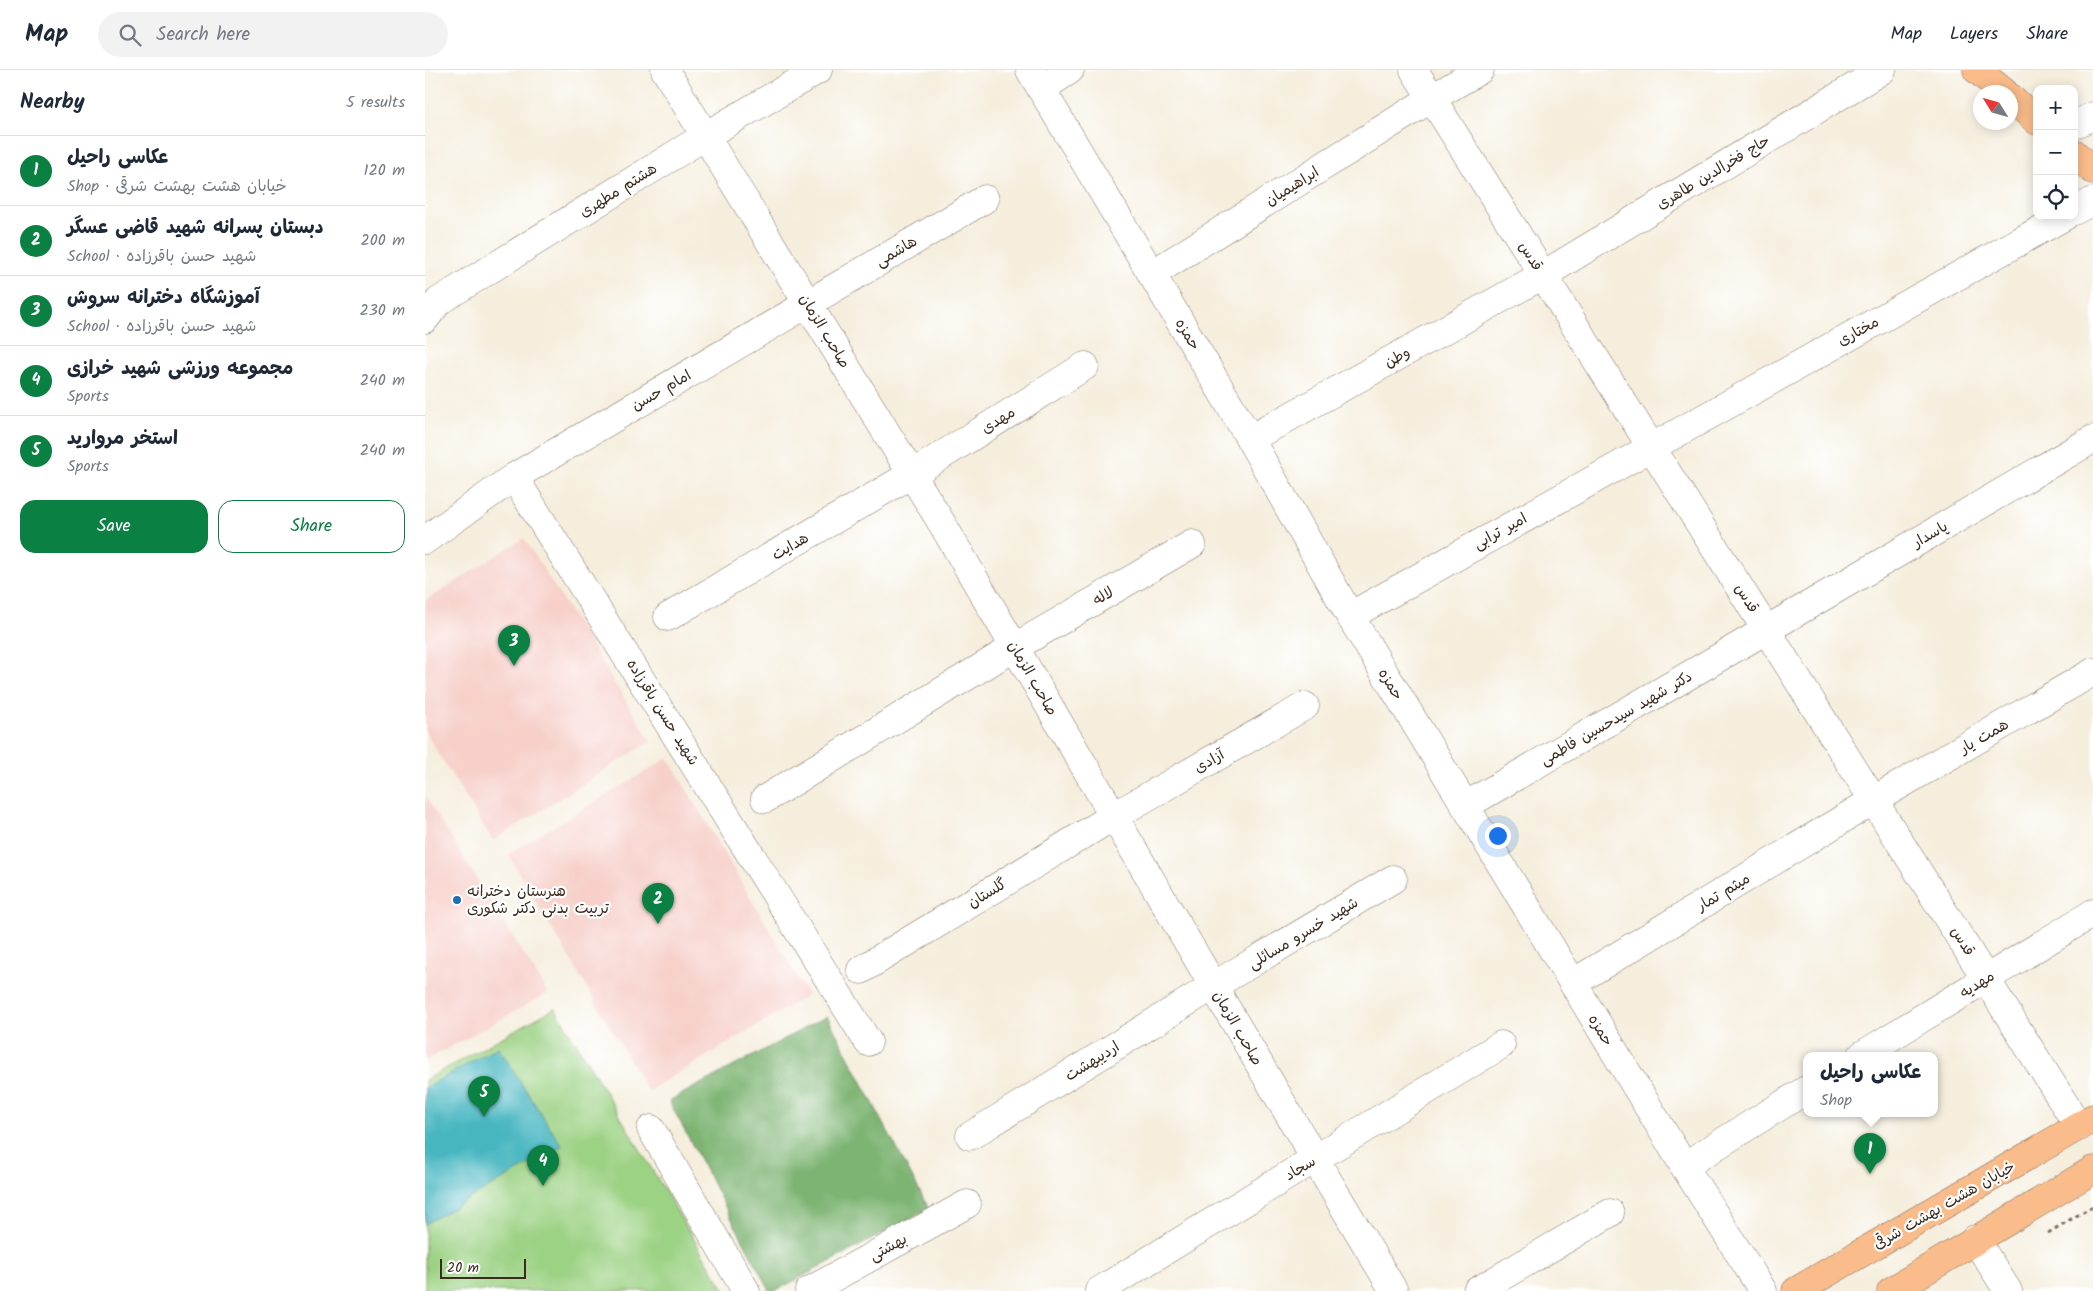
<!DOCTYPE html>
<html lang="en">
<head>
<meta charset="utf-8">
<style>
	body { margin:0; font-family:Kalam,"Playpen Sans Arabic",sans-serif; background:#f2f2f3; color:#1f2937 }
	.controls { position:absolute; right:15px; top:15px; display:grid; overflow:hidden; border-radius:10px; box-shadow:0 2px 12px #0003 }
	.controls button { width:45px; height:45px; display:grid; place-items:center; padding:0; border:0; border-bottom:1px solid #e0e1e3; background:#fff; color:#1f2937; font:25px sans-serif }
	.compass { position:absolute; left:1548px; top:15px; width:45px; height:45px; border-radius:50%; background:#fff; box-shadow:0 2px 12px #0003; rotate:307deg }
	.scale { position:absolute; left:15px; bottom:12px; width:86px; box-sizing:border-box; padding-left:5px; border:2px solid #3b2a1e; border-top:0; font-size:14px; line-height:18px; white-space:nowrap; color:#3b2a1e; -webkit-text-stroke:4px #fff; paint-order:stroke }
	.you { position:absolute; left:1072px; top:765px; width:18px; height:18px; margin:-12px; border:4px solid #fff; border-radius:50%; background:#1a73e8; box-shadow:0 0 0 8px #1a73e833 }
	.badge { display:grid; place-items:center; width:32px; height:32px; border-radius:50%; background:#0b8043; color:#fff; font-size:16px; font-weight:700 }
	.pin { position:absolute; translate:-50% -41px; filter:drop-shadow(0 1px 2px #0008) }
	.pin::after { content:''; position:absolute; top:26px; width:18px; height:15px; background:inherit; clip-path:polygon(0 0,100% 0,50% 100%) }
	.popup { position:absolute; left:1378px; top:982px; width:135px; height:65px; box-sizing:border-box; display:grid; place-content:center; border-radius:10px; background:#fff; filter:drop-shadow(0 1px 4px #0005); font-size:16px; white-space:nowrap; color:#747a83 }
	.popup b { font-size:19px; color:#1f2937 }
	.popup::after { content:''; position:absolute; left:50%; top:100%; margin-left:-10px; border:10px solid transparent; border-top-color:#fff }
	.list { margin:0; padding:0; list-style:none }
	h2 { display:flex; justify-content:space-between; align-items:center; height:65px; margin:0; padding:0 20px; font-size:21px }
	h2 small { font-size:16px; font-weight:400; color:#747a83 }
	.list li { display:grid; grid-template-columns:32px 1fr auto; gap:15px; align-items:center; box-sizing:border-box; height:70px; padding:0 20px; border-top:1px solid #e0e1e3 }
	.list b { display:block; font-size:19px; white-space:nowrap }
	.list p { margin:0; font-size:16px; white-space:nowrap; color:#747a83 }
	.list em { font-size:16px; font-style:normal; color:#747a83 }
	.actions { display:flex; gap:10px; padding:15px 20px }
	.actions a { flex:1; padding:11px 0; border:1px solid #0b8043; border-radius:15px; text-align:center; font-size:18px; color:#0b8043 }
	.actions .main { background:#0b8043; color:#fff }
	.icon { flex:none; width:28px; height:28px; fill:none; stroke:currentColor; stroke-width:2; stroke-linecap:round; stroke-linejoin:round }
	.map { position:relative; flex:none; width:1668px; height:1221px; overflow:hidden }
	header { display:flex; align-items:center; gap:30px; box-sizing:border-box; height:70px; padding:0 25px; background:#fff; border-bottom:1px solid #e0e1e3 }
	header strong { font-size:24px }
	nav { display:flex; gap:28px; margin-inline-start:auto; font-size:18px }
	.search { width:350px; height:45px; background:#f2f2f3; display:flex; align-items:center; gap:12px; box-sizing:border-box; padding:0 18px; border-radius:28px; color:#747a83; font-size:19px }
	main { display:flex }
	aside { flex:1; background:#fff }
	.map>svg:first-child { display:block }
</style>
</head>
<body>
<header>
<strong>Map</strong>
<div class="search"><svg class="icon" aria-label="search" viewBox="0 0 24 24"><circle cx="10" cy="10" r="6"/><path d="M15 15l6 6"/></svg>Search here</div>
<nav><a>Map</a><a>Layers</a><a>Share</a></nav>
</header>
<main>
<aside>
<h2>Nearby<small>5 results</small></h2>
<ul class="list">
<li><span class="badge">1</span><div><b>عکاسی راحیل</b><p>Shop · خیابان هشت بهشت شرقی</p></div><em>120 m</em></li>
<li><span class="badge">2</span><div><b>دبستان پسرانه شهید قاضی عسگر</b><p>School · شهید حسن باقرزاده</p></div><em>200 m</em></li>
<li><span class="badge">3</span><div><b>آموزشگاه دخترانه سروش</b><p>School · شهید حسن باقرزاده</p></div><em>230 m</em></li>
<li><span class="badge">4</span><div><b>مجموعه ورزشی شهید خرازی</b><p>Sports</p></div><em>240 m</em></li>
<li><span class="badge">5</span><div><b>استخر مروارید</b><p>Sports</p></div><em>240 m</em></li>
</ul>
<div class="actions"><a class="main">Save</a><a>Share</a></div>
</aside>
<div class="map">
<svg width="1668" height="1221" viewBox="0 0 1668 1221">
	<rect width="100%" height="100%" fill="#fff"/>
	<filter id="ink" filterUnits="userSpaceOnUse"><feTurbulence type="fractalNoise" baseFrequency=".02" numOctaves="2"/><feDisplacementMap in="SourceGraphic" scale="10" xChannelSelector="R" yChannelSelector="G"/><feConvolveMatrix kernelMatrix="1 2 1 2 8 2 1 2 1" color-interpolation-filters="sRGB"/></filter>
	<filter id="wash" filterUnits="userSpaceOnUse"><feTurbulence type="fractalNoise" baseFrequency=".0096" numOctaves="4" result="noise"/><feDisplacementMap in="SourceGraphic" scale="20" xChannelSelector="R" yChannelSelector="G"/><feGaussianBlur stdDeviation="1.12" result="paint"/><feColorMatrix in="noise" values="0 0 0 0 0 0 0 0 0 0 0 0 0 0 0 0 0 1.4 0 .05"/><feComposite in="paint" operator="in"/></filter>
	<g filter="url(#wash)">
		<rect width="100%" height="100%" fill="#f5eedd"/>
		<!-- built -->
		<g fill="#f7d0ca">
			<polygon points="99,468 226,671 68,771 0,662 0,531"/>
			<polygon points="243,688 383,925 223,1021 83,784"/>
			<polygon points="0,726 123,923 0,991"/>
		</g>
		<!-- green -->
		<polygon fill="#9cd284" stroke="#6c7e51" points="130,938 300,1221 0,1221 0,1010"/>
		<!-- forest -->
		<polygon fill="#7db472" stroke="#5c6f48" points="402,946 504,1139 350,1221 345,1221 244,1031"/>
		<!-- water -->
		<polygon fill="#47b6c1" stroke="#417070" points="73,977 137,1076 0,1154 0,1018"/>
	</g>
	<g filter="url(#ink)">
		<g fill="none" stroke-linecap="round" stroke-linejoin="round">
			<!-- minor casing -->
			<g stroke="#7c6f61" stroke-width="29">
				<g id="minor">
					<polyline points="240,0 519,457 890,1089 969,1221"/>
					<polyline points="605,0 825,369 925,546 1259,1096 1338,1221"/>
					<polyline points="989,0 1654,1057"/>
					<polyline points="616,19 645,0"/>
					<polyline points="1649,55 1668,46"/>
					<polyline points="1649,141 1668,131"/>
					<polyline points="727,204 1007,28 1055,0"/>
					<polyline points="0,249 14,231 280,66 393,0"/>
					<polyline points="825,369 1118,205 1457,0"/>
					<polyline points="89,407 443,972"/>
					<polyline points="0,470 89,407 560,129"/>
					<polyline points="925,546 1640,146"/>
					<polyline points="243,547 487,404 660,296"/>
					<polyline points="340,729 590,577 767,474"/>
					<polyline points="1040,736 1668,369"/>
					<polyline points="436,900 689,746 880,636"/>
					<polyline points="1148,913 1449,730 1668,602"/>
					<polyline points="1437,985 1668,843"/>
					<polyline points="226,1059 321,1221"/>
					<polyline points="545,1066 788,916 968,809"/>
					<polyline points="1259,1096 1381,1020"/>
					<polyline points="1550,1169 1583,1221"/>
					<polyline points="384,1221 542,1134"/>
					<polyline points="674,1221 1076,975"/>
					<polyline points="1052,1221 1185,1143"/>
				</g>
			</g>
			<!-- major casing -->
			<g stroke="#7c6f61" stroke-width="29">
				<g id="major">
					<polyline points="1552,0 1579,22"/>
					<polyline points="1586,28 1612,51"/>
					<polyline points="1649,83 1668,100"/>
					<polyline points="1371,1221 1668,1048"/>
					<polyline points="1466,1221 1668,1100"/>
				</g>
			</g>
			<!-- path -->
			<polyline stroke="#7c6f61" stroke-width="3" stroke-dasharray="4 4" stroke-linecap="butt" points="1623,1163 1668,1136"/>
			<!-- minor -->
			<use href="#minor" stroke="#fff" stroke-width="28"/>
			<!-- major -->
			<use href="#major" stroke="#fabc8b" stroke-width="28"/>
		</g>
	</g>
	<!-- markers -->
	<circle fill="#1f6fb2" stroke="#fff" stroke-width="2" cx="32" cy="830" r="5"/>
	<g text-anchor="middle" stroke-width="4.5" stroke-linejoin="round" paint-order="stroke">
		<!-- street labels -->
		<g font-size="15" fill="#3b2a1e" stroke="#fff">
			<text transform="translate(1288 102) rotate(-31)" y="5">حاج فخرالدین طاهری</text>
			<text transform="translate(867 116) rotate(-32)" y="5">ابراهیمیان</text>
			<text transform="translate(193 120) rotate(-32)" y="5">هشتم مطهری</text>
			<text transform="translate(471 181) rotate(-31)" y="5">هاشمی</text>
			<text transform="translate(1106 186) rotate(58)" y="5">قدس</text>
			<text transform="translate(400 261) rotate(59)" y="5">صاحب الزمان</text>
			<text transform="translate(1433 261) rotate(-29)" y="5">مختاری</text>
			<text transform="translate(763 264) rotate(59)" y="5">حمزه</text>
			<text transform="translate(972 287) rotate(-29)" y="5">وطن</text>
			<text transform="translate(236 320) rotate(-30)" y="5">امام حسن</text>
			<text transform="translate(573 350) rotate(-32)" y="5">مهدی</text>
			<text transform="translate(1075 461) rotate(-29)" y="5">امیر ترابی</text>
			<text transform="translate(1505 464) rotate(-30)" y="5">پاسدار</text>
			<text transform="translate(365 476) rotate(-30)" y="5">هدایت</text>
			<text transform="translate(678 526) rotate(-30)" y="5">لاله</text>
			<text transform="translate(1322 528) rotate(58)" y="5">قدس</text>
			<text transform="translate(608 608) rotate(60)" y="5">صاحب الزمان</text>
			<text transform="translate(966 614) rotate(59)" y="5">حمزه</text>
			<text transform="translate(238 642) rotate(58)" y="5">شهید حسن باقرزاده</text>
			<text transform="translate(1191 648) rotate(-30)" y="5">دکتر شهید سیدحسین فاطمی</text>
			<text transform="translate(1559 666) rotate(-30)" y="5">همت یار</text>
			<text transform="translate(784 691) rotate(-30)" y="5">آزادی</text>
			<text transform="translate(1298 822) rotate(-31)" y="5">میثم تمار</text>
			<text transform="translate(562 823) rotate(-31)" y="5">گلستان</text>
			<text transform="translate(878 863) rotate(-31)" y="5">شهید خسرو مسائلی</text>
			<text transform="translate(1538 871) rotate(58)" y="5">قدس</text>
			<text transform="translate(1552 914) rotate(-32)" y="5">مهدیه</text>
			<text transform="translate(813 958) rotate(60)" y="5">صاحب الزمان</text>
			<text transform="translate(1176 960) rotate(59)" y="5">حمزه</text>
			<text transform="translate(667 991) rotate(-32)" y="5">اردیبهشت</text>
			<text transform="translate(875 1098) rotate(-31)" y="5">سجاد</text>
			<text transform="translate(1519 1135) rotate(-30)" y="5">خیابان هشت بهشت شرقی</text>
			<text transform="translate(463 1177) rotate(-29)" y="5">بهشتی</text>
		</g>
		<!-- poi labels -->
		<g font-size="15" fill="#3b2a1e" stroke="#fff" text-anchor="start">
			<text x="42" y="826">هنرستان دخترانه<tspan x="42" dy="17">تربیت بدنی دکتر شکوری</tspan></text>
		</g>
	</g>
</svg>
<div class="controls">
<button>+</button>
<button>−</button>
<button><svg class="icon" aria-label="locate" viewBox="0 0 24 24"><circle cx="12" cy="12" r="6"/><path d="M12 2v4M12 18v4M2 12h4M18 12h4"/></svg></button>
</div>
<svg class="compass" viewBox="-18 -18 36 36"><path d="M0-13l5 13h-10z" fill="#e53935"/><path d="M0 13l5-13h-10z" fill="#747a83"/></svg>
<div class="scale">20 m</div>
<div class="you"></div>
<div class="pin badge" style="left:1445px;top:1104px">1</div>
<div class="popup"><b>عکاسی راحیل</b>Shop</div>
<div class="pin badge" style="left:233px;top:854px">2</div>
<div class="pin badge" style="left:89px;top:596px">3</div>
<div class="pin badge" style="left:118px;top:1116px">4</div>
<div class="pin badge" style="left:59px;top:1047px">5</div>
</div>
</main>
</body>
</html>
